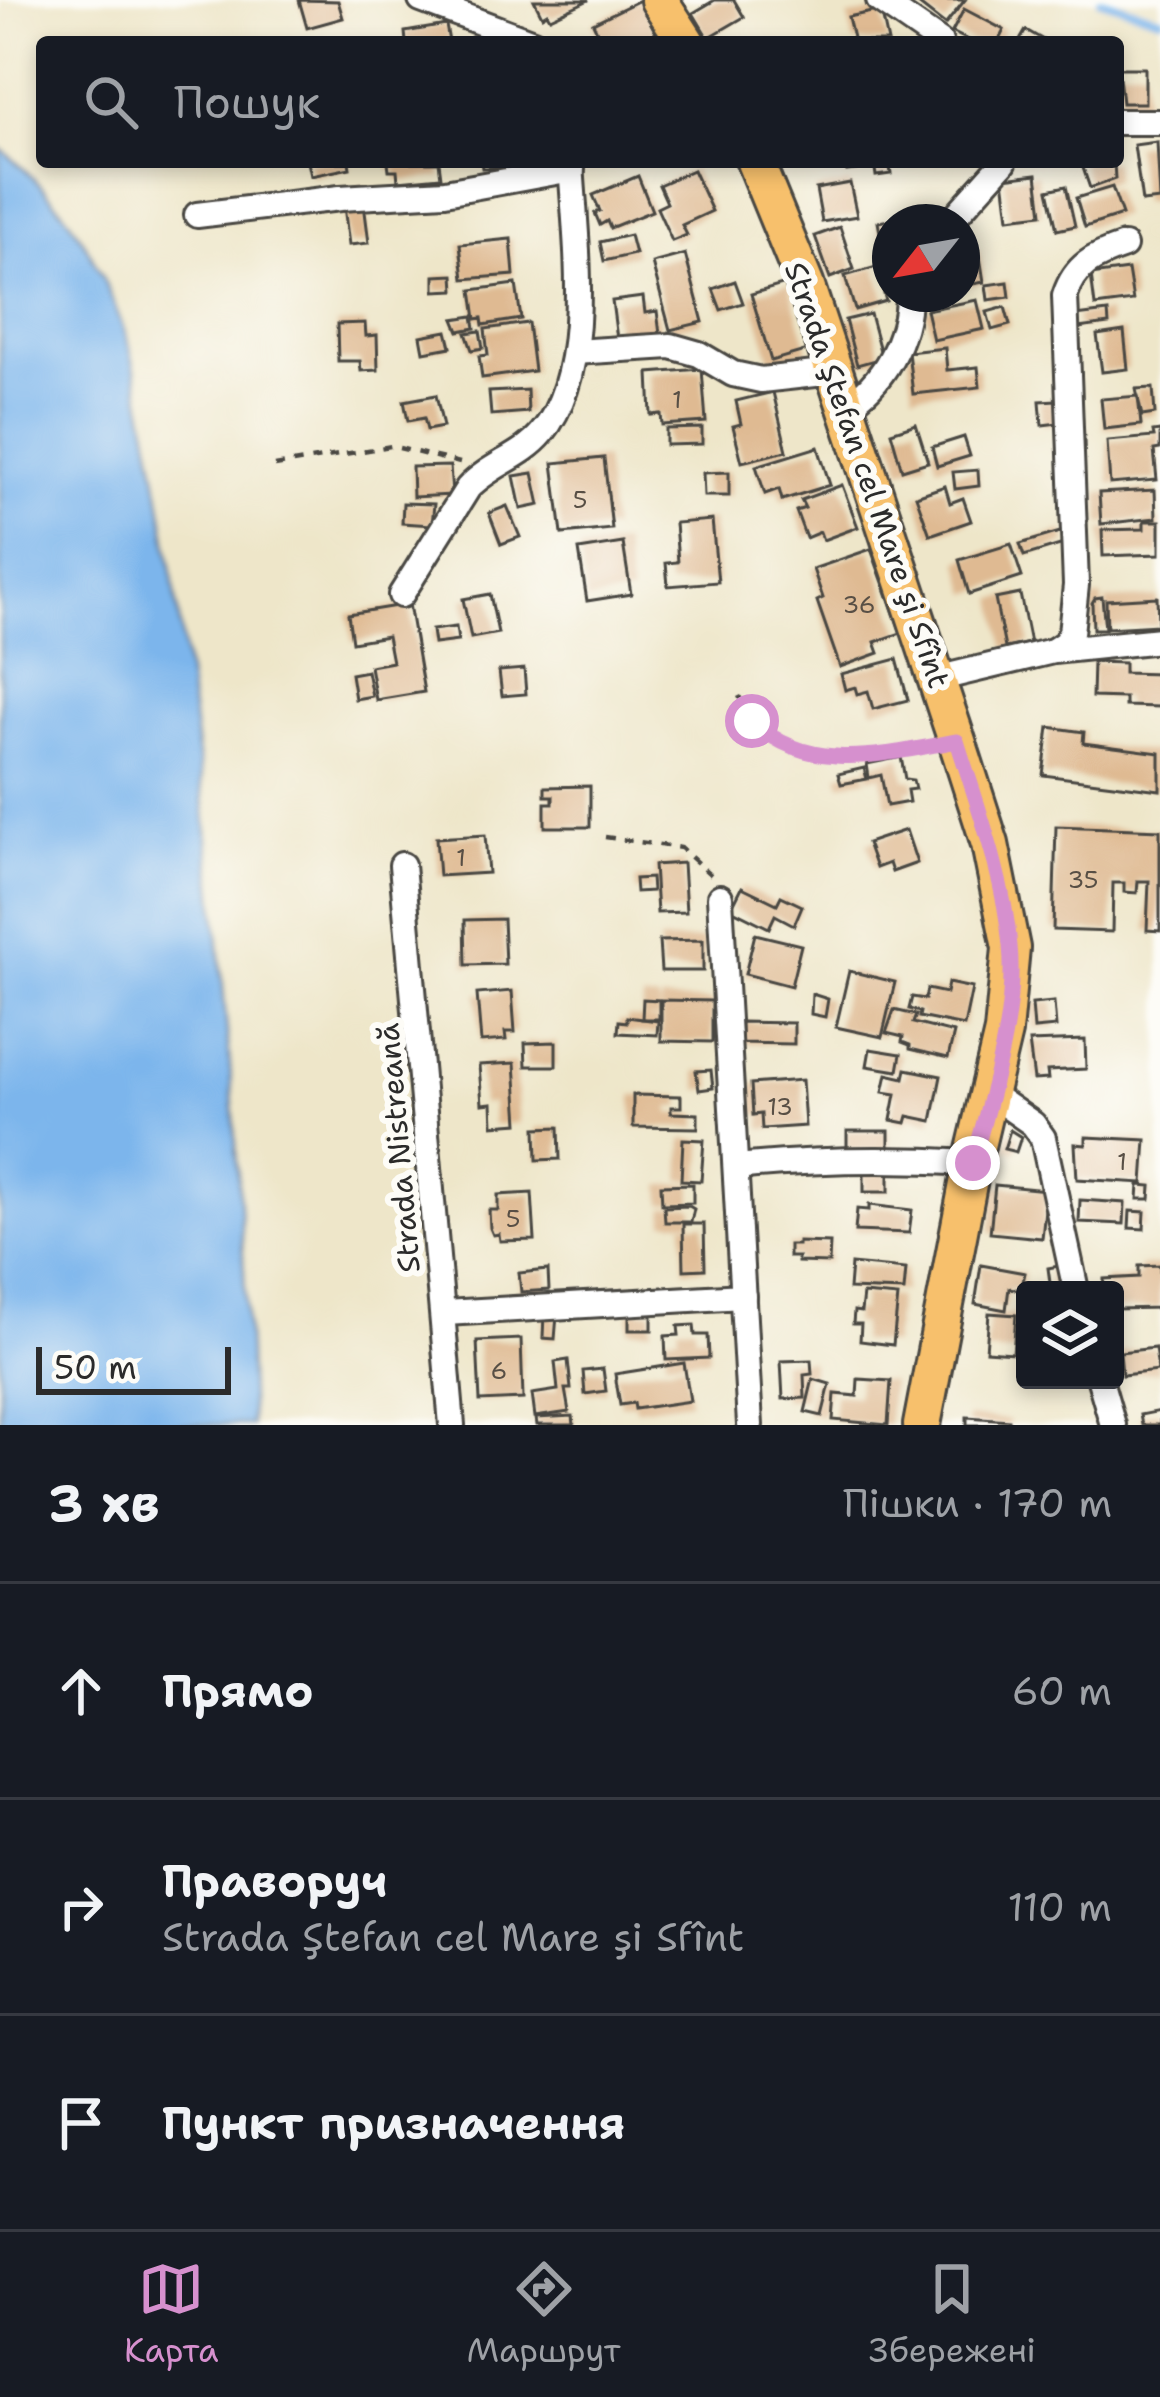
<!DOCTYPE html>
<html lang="uk">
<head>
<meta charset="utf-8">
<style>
	body { margin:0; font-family:"Shantell Sans",sans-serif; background:#20242c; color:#f1f3f6 }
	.controls { position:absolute; right:36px; bottom:36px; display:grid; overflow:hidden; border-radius:12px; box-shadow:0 6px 18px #0003 }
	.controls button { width:108px; height:108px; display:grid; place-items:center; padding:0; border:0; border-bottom:3px solid #363941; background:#171b24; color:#f1f3f6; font:60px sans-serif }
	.compass { position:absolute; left:872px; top:204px; width:108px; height:108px; border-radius:50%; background:#171b24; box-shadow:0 6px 18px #0003; rotate:239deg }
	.scale { position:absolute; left:36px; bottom:30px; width:195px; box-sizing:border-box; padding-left:12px; border:6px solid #2b2b2b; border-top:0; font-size:33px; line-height:42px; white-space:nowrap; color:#2b2b2b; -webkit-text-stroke:9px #fdfcf7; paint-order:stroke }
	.stop { position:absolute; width:36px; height:36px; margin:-27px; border:9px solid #d690ce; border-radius:50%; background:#fff }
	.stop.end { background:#d690ce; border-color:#fff; box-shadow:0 3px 12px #0008 }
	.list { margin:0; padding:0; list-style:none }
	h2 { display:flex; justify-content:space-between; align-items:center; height:156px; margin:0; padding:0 48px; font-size:51px }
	h2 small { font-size:39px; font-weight:400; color:#9ea1a6 }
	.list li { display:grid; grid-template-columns:78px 1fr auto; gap:36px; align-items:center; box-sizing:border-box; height:216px; padding:0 48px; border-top:3px solid #363941 }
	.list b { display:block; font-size:45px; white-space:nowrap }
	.list p { margin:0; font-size:39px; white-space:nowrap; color:#9ea1a6 }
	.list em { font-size:39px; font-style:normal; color:#9ea1a6 }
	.icon { flex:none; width:66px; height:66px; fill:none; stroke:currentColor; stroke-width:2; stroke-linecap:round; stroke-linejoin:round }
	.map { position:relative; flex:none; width:1160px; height:1425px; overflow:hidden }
	.search { position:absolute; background:#171b24; box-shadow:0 6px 18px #0003; left:36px; right:36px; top:36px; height:132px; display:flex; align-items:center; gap:30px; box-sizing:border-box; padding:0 42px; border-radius:12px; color:#9ea1a6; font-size:45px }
	.sheet { height:804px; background:#171b24 }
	nav { display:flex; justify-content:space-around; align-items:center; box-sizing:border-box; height:168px; border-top:3px solid #363941; background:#171b24; font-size:33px; color:#9ea1a6 }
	nav a { display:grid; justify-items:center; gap:6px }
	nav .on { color:#d690ce }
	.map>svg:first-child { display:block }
</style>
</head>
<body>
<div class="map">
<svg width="1160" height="1425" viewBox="0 0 1160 1425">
	<rect width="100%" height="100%" fill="#fdfcf7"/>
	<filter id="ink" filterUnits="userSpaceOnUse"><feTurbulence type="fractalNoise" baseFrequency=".00833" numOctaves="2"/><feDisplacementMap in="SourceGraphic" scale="24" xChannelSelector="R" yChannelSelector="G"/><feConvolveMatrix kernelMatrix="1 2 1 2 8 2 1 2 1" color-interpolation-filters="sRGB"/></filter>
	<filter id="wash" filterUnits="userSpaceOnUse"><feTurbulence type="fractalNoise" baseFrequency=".004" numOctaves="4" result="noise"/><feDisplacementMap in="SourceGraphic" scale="48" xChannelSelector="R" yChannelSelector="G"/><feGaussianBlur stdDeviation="2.7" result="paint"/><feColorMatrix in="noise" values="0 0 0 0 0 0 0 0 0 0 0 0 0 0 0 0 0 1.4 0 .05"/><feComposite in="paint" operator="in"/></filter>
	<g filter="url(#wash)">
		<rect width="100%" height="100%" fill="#eee6c9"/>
		<!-- water -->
		<path fill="#7cb5ec" stroke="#54708c" stroke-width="3" d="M 0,148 C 68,204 95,251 125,333 C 133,355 137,380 142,403 C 158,475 168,547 179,619 C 219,885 241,1156 251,1425 L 0,1425 Z"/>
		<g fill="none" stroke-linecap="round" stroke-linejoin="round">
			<!-- stream -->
			<polyline stroke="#7cb5ec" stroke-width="8" points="1101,0 1160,18"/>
		</g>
		<g id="blocks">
			<!-- building -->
			<g fill="#dfba92">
				<polygon points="299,0 338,1 343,18 307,28"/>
				<polygon points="534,0 589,0 550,18 547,13 542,16"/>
				<polygon points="640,0 660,42 602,42 593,23"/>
				<polygon points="715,0 734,0 744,17 708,38 693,13"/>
				<polygon points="913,0 965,0 945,25"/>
				<polygon points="964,9 1004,30 998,42 972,42 952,32"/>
				<polygon points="881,10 888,42 854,42 848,17"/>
				<polygon points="446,25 449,42 406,42 405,32"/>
				<polygon points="1026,30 1047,42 1019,42"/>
				<polygon points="1118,68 1145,68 1145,103 1122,103"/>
				<polygon points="1157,142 1160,200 1142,202 1134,145"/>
				<polygon points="308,162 349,162 350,168 311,176"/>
				<polygon points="388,162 439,162 441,177 398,181 397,170 389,170"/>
				<polygon points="481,162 526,162 526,166 482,168"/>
				<polygon points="846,162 868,162 869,168 847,171"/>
				<polygon points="874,162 889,162 891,174 876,176"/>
				<polygon points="1081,162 1114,162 1115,179 1090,188"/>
				<polygon points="693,170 712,211 682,225 687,235 672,241 657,208 667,203 659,185"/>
				<polygon points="1037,174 1042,214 1009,218 1004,178"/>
				<polygon points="638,176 652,211 610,228 607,221 600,225 595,213 600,211 593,195"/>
				<polygon points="850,183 857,216 822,222 816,189"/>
				<polygon points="1066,186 1075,226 1057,230 1048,190"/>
				<polygon points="1112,187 1122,215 1085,227 1076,198"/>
				<polygon points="364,204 369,243 349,245 344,206"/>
				<polygon points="890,220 890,241 882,243 878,222"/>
				<polygon points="840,227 854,269 830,278 815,236"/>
				<polygon points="630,235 635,254 604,261 600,242"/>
				<polygon points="511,239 514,275 464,279 460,244"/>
				<polygon points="979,250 984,282 962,286 962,253"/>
				<polygon points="685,254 703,322 670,330 652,263"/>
				<polygon points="876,267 886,301 855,310 845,276"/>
				<polygon points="1128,270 1133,301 1095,306 1091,275"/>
				<polygon points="454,275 455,290 435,291 435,276"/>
				<polygon points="735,281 743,303 721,310 713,289"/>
				<polygon points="1008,282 1010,297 988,300 986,285"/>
				<polygon points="789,283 808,350 771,361 751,294"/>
				<polygon points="516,284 521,319 483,325 482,318 476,319 472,290"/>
				<polygon points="643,297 645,313 657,311 660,334 617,339 612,301"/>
				<polygon points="977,300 984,329 933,340 926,310"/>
				<polygon points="1005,307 1010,325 992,330 987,312"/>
				<polygon points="1108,312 1109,324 1078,328 1076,316"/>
				<polygon points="870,314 882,358 857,365 845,320"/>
				<polygon points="473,316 475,328 459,331 454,319"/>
				<polygon points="365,323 366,336 377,335 378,370 361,371 360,361 338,361 337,324"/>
				<polygon points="528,323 534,371 482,378 479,356 488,355 485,329"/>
				<polygon points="447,331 451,347 424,352 421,336"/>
				<polygon points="480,331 483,348 472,350 466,333"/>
				<polygon points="1124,331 1128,369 1102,372 1097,335"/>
				<polygon points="945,348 947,370 978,367 980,387 913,394 908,352"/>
				<polygon points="702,369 706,422 662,425 661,414 651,415 649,373"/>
				<polygon points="1153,388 1155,414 1142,416 1136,389"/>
				<polygon points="527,390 528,412 491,415 489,392"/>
				<polygon points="773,392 787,451 742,462 733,426 741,424 736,401"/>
				<polygon points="436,395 443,427 427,430 424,418 408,421 404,401"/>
				<polygon points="1138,396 1141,425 1104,429 1101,399"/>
				<polygon points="1057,400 1059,423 1042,425 1040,401"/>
				<polygon points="916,424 928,462 902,470 891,432"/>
				<polygon points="702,428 702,444 666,445 666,429"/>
				<polygon points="1160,431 1160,449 1154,450 1157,480 1110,484 1107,441 1154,437 1153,432"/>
				<polygon points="964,437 970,456 937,466 932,447"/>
				<polygon points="818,447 830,485 782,500 779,489 765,494 756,466"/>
				<polygon points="604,458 612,529 562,534 553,463"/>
				<polygon points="450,466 452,495 413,497 412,467"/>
				<polygon points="978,470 979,486 955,489 953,472"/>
				<polygon points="729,472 729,496 704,496 703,473"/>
				<polygon points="533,473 540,505 521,509 514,476"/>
				<polygon points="842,485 858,527 823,540 820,532 806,538 796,511 805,508 801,500"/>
				<polygon points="945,486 950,503 963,498 971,521 930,535 916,496"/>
				<polygon points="1155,490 1156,518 1101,524 1099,493"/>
				<polygon points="403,503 434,504 432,525 402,523"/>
				<polygon points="507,506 520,537 501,544 489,513"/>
				<polygon points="712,520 718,582 668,586 666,563 678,562 675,523"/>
				<polygon points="1144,521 1160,521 1160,554 1103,556 1102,530 1144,529"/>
				<polygon points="1063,531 1067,543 1024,556 1020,544"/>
				<polygon points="623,543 631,594 587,601 579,550"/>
				<polygon points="1011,544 1022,577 969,594 959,560"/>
				<polygon points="871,549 901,633 875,642 879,653 840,667 817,601 823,598 813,569"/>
				<polygon points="490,594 498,633 471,638 463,599"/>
				<polygon points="1020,594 1030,643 1005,648 995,599"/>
				<polygon points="1102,597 1105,629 1093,629 1092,603 1095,598"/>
				<polygon points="1157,597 1158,625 1107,628 1106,600"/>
				<polygon points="409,604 424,692 376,700 370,666 392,662 387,636 352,642 348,614"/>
				<polygon points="456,627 458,641 434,644 432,630"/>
				<polygon points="897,659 908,700 873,709 868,691 857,694 855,687 845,690 841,674"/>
				<polygon points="1093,662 1124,663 1124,673 1160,674 1160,707 1125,706 1125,698 1092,697"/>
				<polygon points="524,669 526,694 502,696 499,671"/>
				<polygon points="367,671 372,696 355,699 351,674"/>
				<polygon points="1049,727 1084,732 1083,743 1160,753 1160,790 1043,775"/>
				<polygon points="901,757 905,779 913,780 915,789 907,790 909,802 887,806 881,775 869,778 867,764"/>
				<polygon points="864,768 867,779 841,784 838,774"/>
				<polygon points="590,786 590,827 545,827 545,803 553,803 553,796 545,796 545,787"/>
				<polygon points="1056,826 1160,830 1160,931 1147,930 1149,881 1138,881 1137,893 1124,892 1124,883 1113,883 1112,932 1053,930"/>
				<polygon points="906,830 917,863 892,872 889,863 876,868 867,843"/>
				<polygon points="485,835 488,873 439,876 436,838"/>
				<polygon points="683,863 686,912 657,913 654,865"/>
				<polygon points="651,878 652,891 636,892 635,879"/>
				<polygon points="742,887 777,904 781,896 802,906 794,925 775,915 769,928 731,909"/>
				<polygon points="503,919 505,964 466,965 465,920"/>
				<polygon points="755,934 801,945 791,986 745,974"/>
				<polygon points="703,940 703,971 661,971 659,941"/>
				<polygon points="849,971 895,982 882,1037 836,1027"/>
				<polygon points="948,983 972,988 964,1026 919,1017 920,1012 909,1009 912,997 925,999 927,989 946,993"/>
				<polygon points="512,991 515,1032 505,1032 506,1040 481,1042 477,994"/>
				<polygon points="812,994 828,999 825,1017 811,1014"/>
				<polygon points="643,999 659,1000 659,1019 642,1019"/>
				<polygon points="661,1000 712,1001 712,1042 661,1041"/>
				<polygon points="1054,1002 1056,1027 1034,1029 1032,1004"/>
				<polygon points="894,1010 916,1015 913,1023 954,1033 948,1058 910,1049 910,1045 902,1042 903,1037 886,1033"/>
				<polygon points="627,1017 658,1021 657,1035 618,1033 619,1021 627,1022"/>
				<polygon points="741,1022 794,1023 794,1044 741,1043"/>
				<polygon points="1085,1040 1086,1069 1047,1071 1048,1079 1034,1080 1029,1042"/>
				<polygon points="556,1042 556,1066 526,1066 525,1043"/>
				<polygon points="870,1049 901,1054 898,1071 867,1066"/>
				<polygon points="515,1063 519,1123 493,1125 492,1103 482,1104 479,1065"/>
				<polygon points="906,1069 941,1076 932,1121 908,1116 906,1123 891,1120 896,1094 883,1092 887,1074 904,1078"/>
				<polygon points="711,1070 713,1088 699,1090 696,1071"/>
				<polygon points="802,1080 805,1126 762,1129 761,1114 753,1115 751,1084"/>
				<polygon points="633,1095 681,1096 681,1107 671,1107 671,1113 698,1114 698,1128 633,1127"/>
				<polygon points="559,1127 560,1159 537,1160 536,1128"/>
				<polygon points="1010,1130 1021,1137 1016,1152 1004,1149"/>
				<rect x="847" y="1131" width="42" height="19"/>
				<polygon points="1086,1137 1146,1140 1143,1183 1077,1179 1075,1144 1086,1145"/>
				<polygon points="683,1139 704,1140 701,1181 681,1180"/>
				<rect x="864" y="1165" width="25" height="27"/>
				<polygon points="693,1184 693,1203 662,1204 661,1185"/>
				<polygon points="995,1185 1047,1190 1042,1238 990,1233"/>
				<polygon points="1139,1185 1151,1186 1150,1199 1138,1199"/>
				<polygon points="532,1193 535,1240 500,1241 499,1234 493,1235 490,1228 489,1210 498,1210 498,1195"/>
				<polygon points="1080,1200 1125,1203 1124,1224 1079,1222"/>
				<polygon points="869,1205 912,1210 909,1233 855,1231 857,1209 869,1210"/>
				<polygon points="689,1206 694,1209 691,1222 665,1222 664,1207"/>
				<polygon points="1130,1211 1145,1212 1144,1229 1129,1228"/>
				<polygon points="683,1224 704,1224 705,1269 684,1270"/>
				<polygon points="798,1242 830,1243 829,1263 798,1262 798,1257 789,1257 789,1245 798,1245"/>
				<polygon points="851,1264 906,1269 904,1291 849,1289"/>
				<polygon points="981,1265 1025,1273 1021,1290 1009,1288 1006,1310 975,1304"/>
				<polygon points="1064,1265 1068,1290 1051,1290 1048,1268"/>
				<polygon points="1160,1265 1160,1308 1115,1309 1115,1290 1104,1290 1104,1279 1139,1277 1139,1266"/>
				<polygon points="548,1270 549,1290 521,1292 519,1273"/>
				<polygon points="863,1294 898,1297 893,1345 860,1341 861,1324 853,1324 854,1311 861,1312"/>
				<rect x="629" y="1311" width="23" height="19"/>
				<polygon points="989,1313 1016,1315 1013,1353 986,1351"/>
				<polygon points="544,1314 557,1315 555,1339 543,1338"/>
				<polygon points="694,1325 695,1335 708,1335 709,1358 666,1360 665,1336 679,1335 678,1326"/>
				<polygon points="521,1339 523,1399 480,1401 477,1341"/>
				<polygon points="1155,1348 1158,1371 1122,1375 1120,1352"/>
				<polygon points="568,1360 571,1389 565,1389 569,1412 535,1417 532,1394 558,1390 555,1362"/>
				<polygon points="811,1360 812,1374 804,1375 805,1398 783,1399 781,1361"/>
				<polygon points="684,1363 690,1401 635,1409 634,1403 620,1405 615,1374"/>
				<polygon points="603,1369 606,1391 585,1394 583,1371"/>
				<polygon points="813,1379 830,1384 822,1416 805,1412"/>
				<polygon points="858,1379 891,1381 888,1425 833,1420 835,1394 857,1396"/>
				<polygon points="1160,1411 1160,1425 1142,1425 1140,1415"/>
				<polygon points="573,1416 574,1425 537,1425 536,1418"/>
				<polygon points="967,1417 1009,1420 1009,1425 967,1425"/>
			</g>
		</g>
	</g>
	<g filter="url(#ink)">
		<use href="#blocks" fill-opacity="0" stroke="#484743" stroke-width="3"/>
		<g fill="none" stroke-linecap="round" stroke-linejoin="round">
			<!-- minor casing -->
			<g stroke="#484743" stroke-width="30">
				<g id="minor">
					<polyline points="421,0 533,42"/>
					<polyline points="879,0 940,42"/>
					<polyline points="1118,122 1160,122"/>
					<polyline points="197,215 340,198 445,192 572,169"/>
					<polyline points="950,222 1004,162"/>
					<polyline points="574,352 671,346 699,354 733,374 761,380 833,372"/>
					<path d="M 845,407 C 883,384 908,339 908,294"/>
					<path d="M 401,595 L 468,488 C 489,465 522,457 542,433 C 595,369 575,239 571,162"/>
					<polyline points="1053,651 1160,640"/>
					<path d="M 936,679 L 1053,651 L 1065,643 L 1071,633 L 1076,585 L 1065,296 C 1075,265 1094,256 1124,246"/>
					<polyline points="402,865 452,1425"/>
					<polyline points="720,897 750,1425"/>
					<polyline points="990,1094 1033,1124 1043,1138 1076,1290"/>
					<path d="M 736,1167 C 816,1159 893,1158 972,1163"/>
					<polyline points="445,1313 743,1296"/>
					<polyline points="1100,1380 1113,1425"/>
				</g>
			</g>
			<!-- primary casing -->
			<g stroke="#484743" stroke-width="42">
				<g id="primary">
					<polyline points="659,0 686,42"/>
					<polyline points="755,162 805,284 957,741 990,844 1011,948 1003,1032 972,1163 922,1425"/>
				</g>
			</g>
			<!-- path -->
			<g stroke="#484743" stroke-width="4.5" stroke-dasharray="9 9" stroke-linecap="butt">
				<polyline points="275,466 391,446 460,463"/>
				<path d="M 739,696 C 778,775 855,760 928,746"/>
				<polyline points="605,837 681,848 712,876"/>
			</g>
			<!-- minor -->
			<use href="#minor" stroke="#fff" stroke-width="24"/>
			<!-- primary -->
			<use href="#primary" stroke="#f7c06c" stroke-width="36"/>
		</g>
	</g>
	<g fill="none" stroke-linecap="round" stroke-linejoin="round" filter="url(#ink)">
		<!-- route -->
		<path stroke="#d690ce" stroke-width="15" d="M 752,721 C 811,776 885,754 957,741 C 978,808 1004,876 1010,946 C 1017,1017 990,1095 973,1163"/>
	</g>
	<g text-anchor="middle" stroke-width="12" stroke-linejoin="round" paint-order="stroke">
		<!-- number labels -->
		<g font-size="24" fill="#584f45">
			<text x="677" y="408">1</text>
			<text x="580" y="508">5</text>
			<text x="859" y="613">36</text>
			<text x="461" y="866">1</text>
			<text x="1083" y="888">35</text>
			<text x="780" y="1115">13</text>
			<text x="1122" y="1170">1</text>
			<text x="513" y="1227">5</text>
			<text x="499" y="1379">6</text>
		</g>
		<!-- street labels -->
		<g font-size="30" fill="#2b2b2b" stroke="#fdfcf7">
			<text transform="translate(867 475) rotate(71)" y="10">Strada Ştefan cel Mare şi Sfînt</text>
			<text transform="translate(399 1148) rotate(-95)" y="10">Strada Nistreană</text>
		</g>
	</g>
</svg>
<div class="controls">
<button><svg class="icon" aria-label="layers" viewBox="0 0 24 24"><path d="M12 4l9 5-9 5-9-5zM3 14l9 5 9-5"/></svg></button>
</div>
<svg class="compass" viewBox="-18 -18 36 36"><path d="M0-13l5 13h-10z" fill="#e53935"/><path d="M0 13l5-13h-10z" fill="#9ea1a6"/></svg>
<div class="scale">50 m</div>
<div class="stop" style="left:752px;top:721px"></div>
<div class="stop end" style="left:973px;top:1163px"></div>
<div class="search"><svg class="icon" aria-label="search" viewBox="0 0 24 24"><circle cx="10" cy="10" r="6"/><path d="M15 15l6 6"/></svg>Пошук</div>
</div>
<section class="sheet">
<h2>3 хв<small>Пішки · 170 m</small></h2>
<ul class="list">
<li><svg class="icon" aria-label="ahead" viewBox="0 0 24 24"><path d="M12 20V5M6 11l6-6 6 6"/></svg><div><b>Прямо</b></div><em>60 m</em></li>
<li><svg class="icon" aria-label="right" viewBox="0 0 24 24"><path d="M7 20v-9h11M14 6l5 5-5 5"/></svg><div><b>Праворуч</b><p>Strada Ştefan cel Mare şi Sfînt</p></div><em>110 m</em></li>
<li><svg class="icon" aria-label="arrive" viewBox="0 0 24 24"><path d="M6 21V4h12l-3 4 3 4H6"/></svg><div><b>Пункт призначення</b></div></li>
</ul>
</section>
<nav>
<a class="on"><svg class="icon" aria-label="map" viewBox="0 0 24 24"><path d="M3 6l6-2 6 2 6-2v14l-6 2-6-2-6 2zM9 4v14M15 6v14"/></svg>Карта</a>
<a><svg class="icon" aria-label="directions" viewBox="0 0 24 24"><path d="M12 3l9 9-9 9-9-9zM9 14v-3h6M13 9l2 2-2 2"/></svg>Маршрут</a>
<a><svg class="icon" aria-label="saved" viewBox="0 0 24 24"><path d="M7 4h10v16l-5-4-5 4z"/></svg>Збережені</a>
</nav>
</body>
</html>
